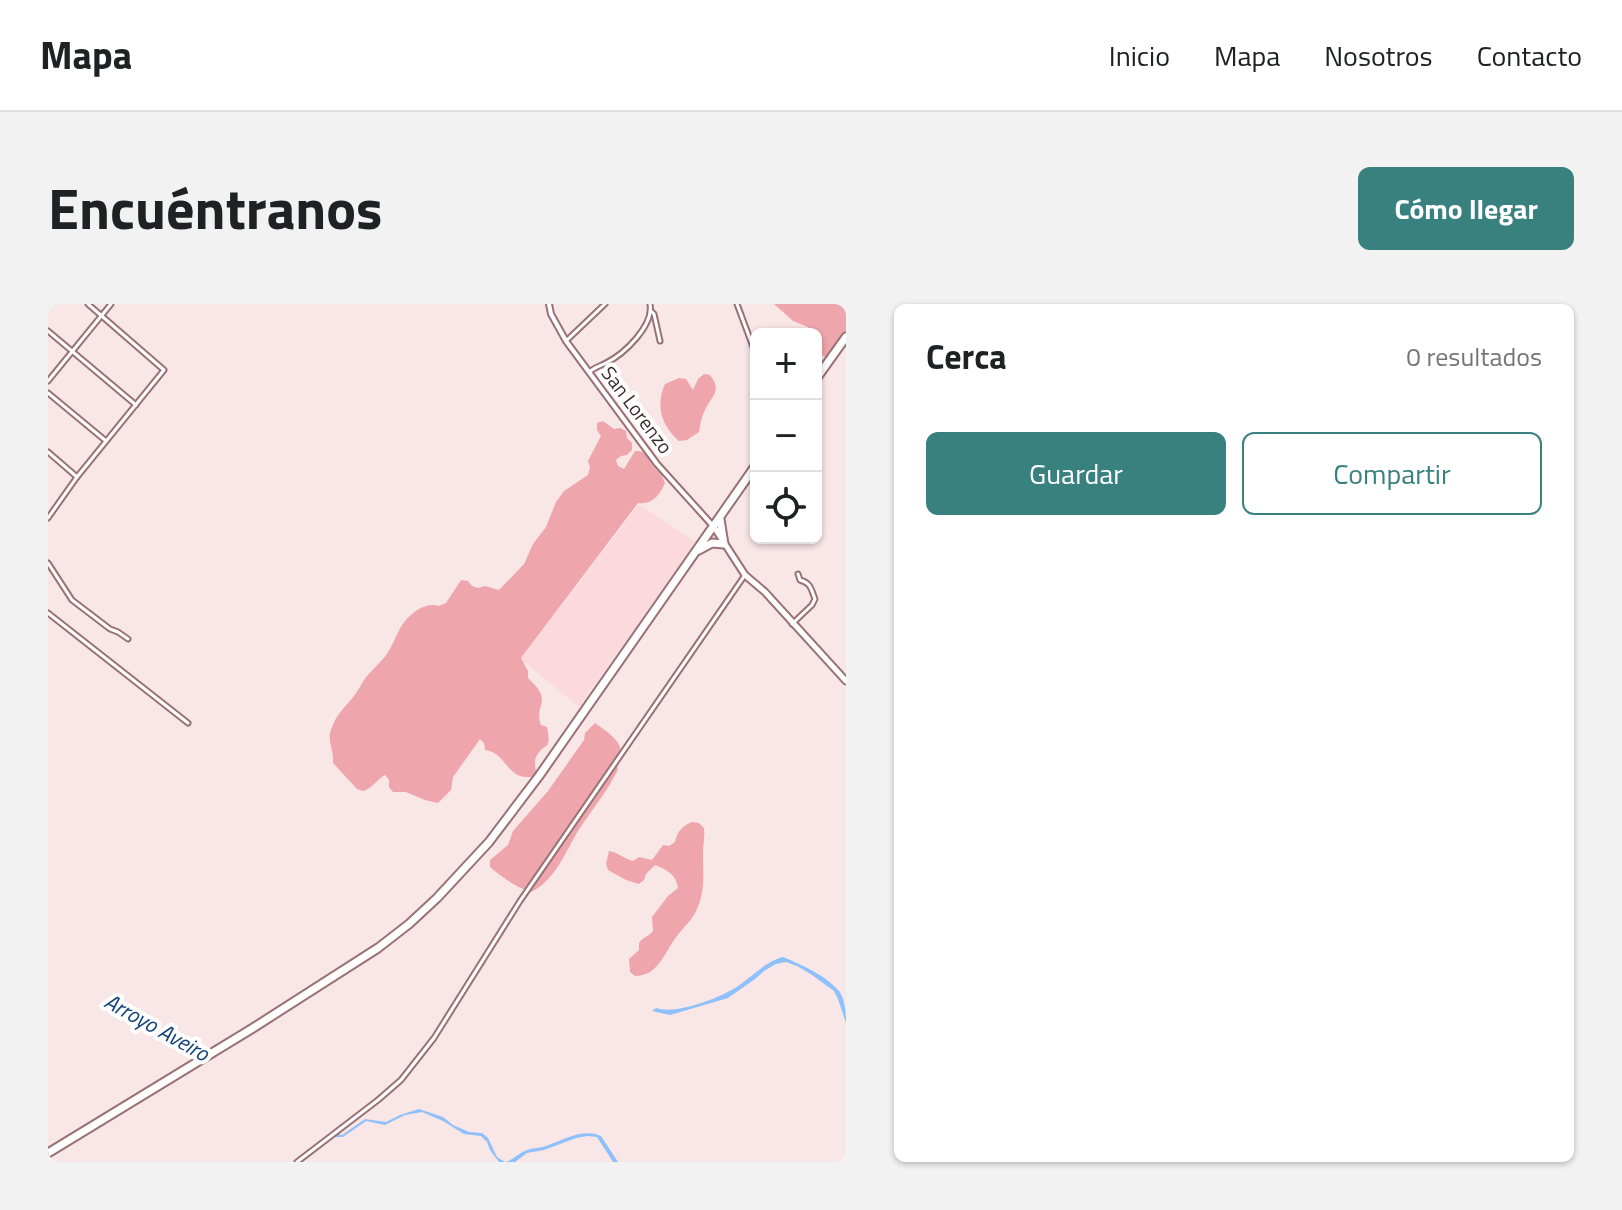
<!DOCTYPE html>
<html lang="es">
<head>
<meta charset="utf-8">
<style>
	body { margin:0; font-family:"Titillium Web",sans-serif; background:#f2f2f2; color:#202124 }
	.controls { position:absolute; right:24px; top:24px; display:grid; overflow:hidden; border-radius:12px; box-shadow:0 2px 6px #0004 }
	.controls button { width:72px; height:72px; display:grid; place-items:center; padding:0; border:0; border-bottom:2px solid #e0e0e0; background:#fff; color:#202124; font:40px sans-serif }
	.list { margin:0; padding:0; list-style:none }
	h2 { display:flex; justify-content:space-between; align-items:center; height:104px; margin:0; padding:0 32px; font-size:34px }
	h2 small { font-size:26px; font-weight:400; color:#757577 }
	.actions { display:flex; gap:16px; padding:24px 32px }
	.actions a { flex:1; padding:18px 0; border:2px solid #38817f; border-radius:12px; text-align:center; font-size:28px; color:#38817f }
	.actions .main { background:#38817f; color:#fff }
	.icon { flex:none; width:44px; height:44px; fill:none; stroke:currentColor; stroke-width:2; stroke-linecap:round; stroke-linejoin:round }
	.map { position:relative; flex:none; width:798px; height:858px; overflow:hidden; border-radius:12px }
	header { display:flex; align-items:center; gap:48px; box-sizing:border-box; height:112px; padding:0 40px; background:#fff; border-bottom:2px solid #e0e0e0 }
	header strong { font-size:38px }
	nav { display:flex; gap:44px; margin-inline-start:auto; font-size:28px }
	.intro { display:flex; align-items:center; justify-content:space-between; box-sizing:border-box; height:192px; padding:0 48px }
	h1 { margin:0; font-size:56px }
	.button { padding:20px 36px; border-radius:12px; background:#38817f; color:#fff; font-size:28px; font-weight:700 }
	main { display:flex; gap:48px; padding:0 48px }
	aside { flex:1; background:#fff; border-radius:12px; box-shadow:0 2px 6px #0004 }
	.map>svg:first-child { display:block }
</style>
</head>
<body>
<header>
<strong>Mapa</strong>
<nav><a>Inicio</a><a>Mapa</a><a>Nosotros</a><a>Contacto</a></nav>
</header>
<div class="intro"><h1>Encuéntranos</h1><a class="button">Cómo llegar</a></div>
<main>
<div class="map">
<svg width="798" height="858" viewBox="0 0 798 858">
	<rect width="100%" height="100%" fill="#f9e6e7"/>
	<!-- built -->
	<polygon fill="#fbd9dc" points="591,200 647,238 531,403 473,355"/>
	<!-- green -->
	<g fill="#eea5ac">
		<polygon points="726,0 798,0 798,35 788,54 781,55 768,48 768,30 761,30 760,23 745,17"/>
		<path d="M 656,70 L 662,71 C 675,88 663,92 656,108 C 653,114 652,122 651,128 L 639,136 L 631,137 C 614,122 607,102 617,80 L 631,74 L 638,75 L 645,86 L 650,75 Z"/>
		<path d="M 555,117 L 566,125 L 572,124 L 578,127 L 579,134 L 584,139 L 584,146 L 579,151 L 573,152 L 568,156 L 570,162 L 576,165 L 587,147 C 602,147 598,154 606,163 C 611,169 614,170 617,179 C 612,191 604,201 590,199 L 473,354 L 480,367 L 480,374 C 507,399 485,399 493,421 L 499,423 C 504,449 496,437 488,453 C 485,460 489,466 488,473 C 482,473 473,474 468,470 C 456,462 453,448 437,446 L 436,439 L 432,435 L 405,473 L 403,486 L 390,499 L 377,496 L 358,488 L 345,488 L 341,483 L 341,476 L 337,471 C 328,476 325,484 315,487 L 309,485 L 285,459 C 286,445 278,436 284,423 C 288,411 298,402 306,392 C 310,387 312,382 316,376 C 323,366 334,358 340,348 C 348,336 351,320 363,311 C 371,304 381,299 391,302 L 398,299 L 413,276 L 420,277 L 424,282 L 430,284 L 437,282 L 451,286 L 476,260 L 485,240 L 498,223 L 508,198 L 516,187 L 540,171 L 542,163 L 540,157 L 553,132 L 549,126 L 549,119 Z"/>
		<path d="M 547,419 C 554,424 571,435 572,444 C 572,453 567,455 570,465 C 560,487 545,504 532,524 C 517,547 509,575 483,588 C 467,583 454,573 442,563 L 442,556 L 460,541 L 465,527 L 500,487 L 536,436 L 537,429 Z"/>
		<path d="M 644,518 L 651,519 L 656,524 C 657,533 655,540 655,549 C 655,571 658,590 646,611 C 640,620 632,627 626,636 C 615,652 609,672 587,672 L 582,668 L 581,655 L 591,646 L 591,639 C 595,633 601,632 605,627 L 604,613 L 620,592 L 630,584 C 628,570 619,566 607,561 L 598,570 L 596,576 L 591,580 L 578,576 L 560,566 L 558,560 L 561,547 C 570,548 576,555 585,557 L 591,553 L 604,556 L 615,541 L 621,542 L 627,538 C 629,528 634,522 644,518 Z"/>
	</g>
	<!-- water -->
	<g fill="#8ec0fb">
		<path d="M 735,653 C 754,661 777,671 791,687 C 797,695 798,709 798,719 L 790,695 L 786,687 L 764,671 L 749,662 L 738,658 L 728,660 L 716,667 L 707,675 L 680,694 L 622,711 L 604,707 L 608,704 C 627,711 669,695 687,684 C 703,674 716,658 735,653 Z"/>
		<path d="M 371,805 L 395,813 L 405,821 L 421,828 L 434,829 L 440,834 L 449,853 L 457,858 C 466,856 470,849 479,846 C 485,844 492,844 498,842 C 516,836 534,824 553,832 L 570,858 L 565,858 L 549,833 L 539,832 L 528,834 L 496,846 L 479,849 L 467,858 L 451,858 L 442,846 L 439,838 L 433,832 L 416,830 L 395,817 L 374,808 L 357,811 L 337,821 L 318,817 L 295,833 L 287,833 L 290,830 L 294,831 L 317,815 L 338,818 L 352,811 Z"/>
	</g>
	<g fill="none" stroke-linecap="round" stroke-linejoin="round">
		<!-- minor casing -->
		<g stroke="#9a7174" stroke-width="7">
			<g id="minor">
				<polyline points="689,0 708,51"/>
				<polyline points="603,7 606,10 612,37"/>
				<polyline points="0,27 88,101"/>
				<polyline points="518,37 557,0"/>
				<path d="M 541,68 C 546,64 552,62 558,59 C 576,50 606,22 602,0"/>
				<polyline points="0,77 63,0"/>
				<polyline points="0,89 58,137"/>
				<polyline points="0,148 29,173"/>
				<polyline points="0,214 29,173 116,66 40,0"/>
				<polyline points="0,259 24,296 62,325 70,328 80,335"/>
				<polyline points="0,309 140,419"/>
				<path d="M 744,320 L 764,301 L 767,295 C 763,285 763,279 752,276 L 750,270"/>
				<polyline points="249,858 330,796 353,776 386,734 472,597 697,271"/>
			</g>
		</g>
		<!-- tertiary casing -->
		<g stroke="#9a7174" stroke-width="8">
			<polyline id="tertiary" points="501,0 503,10 518,37 609,160 665,222"/>
		</g>
		<!-- secondary casing -->
		<g stroke="#9a7174" stroke-width="9">
			<polyline id="secondary" points="666,223 697,271 717,288 798,377"/>
		</g>
		<!-- trunk casing -->
		<g stroke="#9a7174" stroke-width="11">
			<g id="trunk">
				<polyline points="768,75 798,33"/>
				<polyline points="651,246 664,239 676,240 672,215"/>
				<polyline points="0,849 205,724 330,644 361,620 389,594 441,538 491,472 708,161"/>
			</g>
		</g>
		<!-- minor -->
		<use href="#minor" stroke="#fff" stroke-width="3"/>
		<!-- tertiary -->
		<use href="#tertiary" stroke="#fff" stroke-width="4"/>
		<!-- secondary -->
		<use href="#secondary" stroke="#fff" stroke-width="5"/>
		<!-- trunk -->
		<use href="#trunk" stroke="#fff" stroke-width="7"/>
	</g>
	<g text-anchor="middle" stroke-width="8" stroke-linejoin="round" paint-order="stroke">
		<!-- street labels -->
		<g font-size="20" fill="#3c2b2c" stroke="#fff">
			<text transform="translate(589 106) rotate(53)" y="7">San Lorenzo</text>
		</g>
		<!-- water labels -->
		<g font-size="22" font-style="italic" fill="#114479" stroke="#fff">
			<text transform="translate(109 723) rotate(29)" y="8">Arroyo Aveiro</text>
		</g>
	</g>
</svg>
<div class="controls">
<button>+</button>
<button>−</button>
<button><svg class="icon" aria-label="locate" viewBox="0 0 24 24"><circle cx="12" cy="12" r="6"/><path d="M12 2v4M12 18v4M2 12h4M18 12h4"/></svg></button>
</div>
</div>
<aside>
<h2>Cerca<small>0 resultados</small></h2>
<ul class="list">
</ul>
<div class="actions"><a class="main">Guardar</a><a>Compartir</a></div>
</aside>
</main>
</body>
</html>
